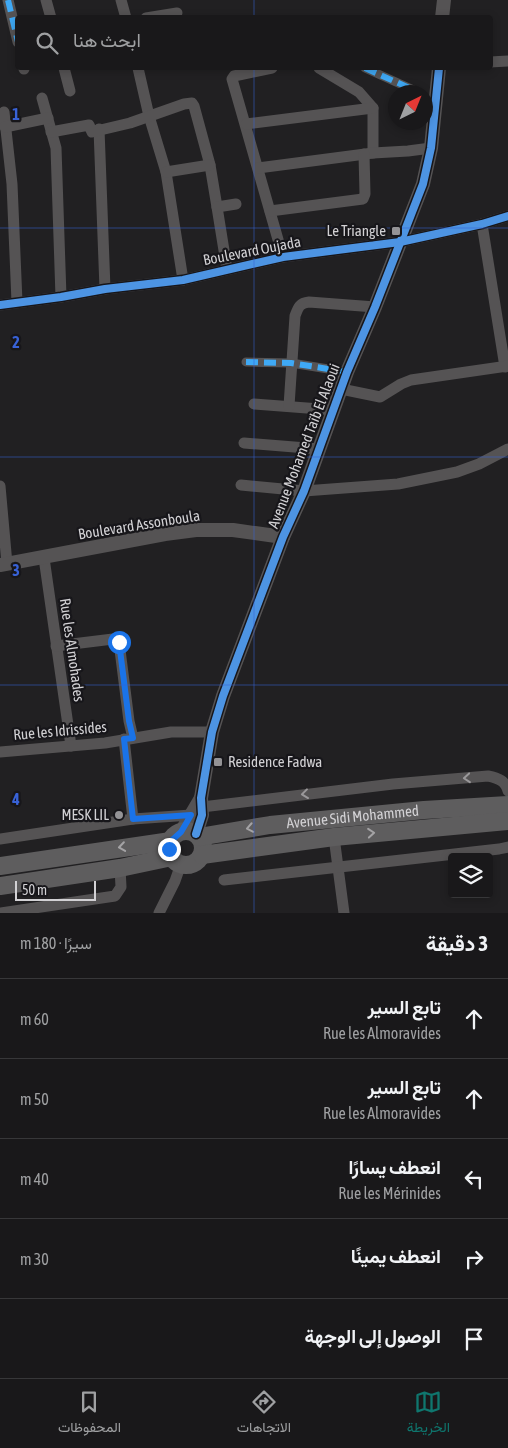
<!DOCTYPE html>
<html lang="ar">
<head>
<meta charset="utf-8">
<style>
	body { margin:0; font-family:"Asap Condensed",Vazirmatn,sans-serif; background:#222123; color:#f1f3f6; direction:rtl }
	.controls { position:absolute; right:15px; bottom:15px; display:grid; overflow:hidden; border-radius:5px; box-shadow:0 2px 8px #0003 }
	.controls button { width:45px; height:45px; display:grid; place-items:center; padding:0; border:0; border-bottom:1px solid #373739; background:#19181a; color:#f1f3f6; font:25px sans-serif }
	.compass { position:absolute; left:388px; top:85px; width:45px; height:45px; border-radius:50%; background:#19181a; box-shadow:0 2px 8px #0003; rotate:43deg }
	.scale { position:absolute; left:15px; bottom:12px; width:81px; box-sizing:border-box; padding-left:5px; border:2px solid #d2d1d4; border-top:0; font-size:14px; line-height:18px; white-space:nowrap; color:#d2d1d4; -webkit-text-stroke:4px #17161a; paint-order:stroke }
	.stop { position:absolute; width:15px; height:15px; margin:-11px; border:4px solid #1a73e8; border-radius:50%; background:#fff }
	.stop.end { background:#1a73e8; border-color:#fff; box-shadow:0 1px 5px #0008 }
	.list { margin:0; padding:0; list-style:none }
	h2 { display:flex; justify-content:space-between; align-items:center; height:65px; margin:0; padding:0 20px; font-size:21px }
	h2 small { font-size:16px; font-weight:400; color:#9fa0a2 }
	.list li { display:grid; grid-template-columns:32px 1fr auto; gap:15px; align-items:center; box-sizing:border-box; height:80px; padding:0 20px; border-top:1px solid #373739 }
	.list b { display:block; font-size:19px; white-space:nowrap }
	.list p { margin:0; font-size:16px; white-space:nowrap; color:#9fa0a2 }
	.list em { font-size:16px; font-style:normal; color:#9fa0a2 }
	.icon { flex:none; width:28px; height:28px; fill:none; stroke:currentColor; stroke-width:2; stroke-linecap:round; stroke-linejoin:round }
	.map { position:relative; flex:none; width:508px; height:913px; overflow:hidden; direction:ltr }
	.search { position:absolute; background:#19181a; box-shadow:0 2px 8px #0003; left:15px; right:15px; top:15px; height:55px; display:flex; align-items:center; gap:12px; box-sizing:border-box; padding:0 18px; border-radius:5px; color:#9fa0a2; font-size:19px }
	.sheet { height:465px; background:#19181a }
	nav { display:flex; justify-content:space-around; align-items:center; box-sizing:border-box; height:70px; border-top:1px solid #373739; background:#19181a; font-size:14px; color:#9fa0a2 }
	nav a { display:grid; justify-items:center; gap:2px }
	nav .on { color:#0f766e }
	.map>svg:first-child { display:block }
</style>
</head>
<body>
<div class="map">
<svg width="508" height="913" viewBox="0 0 508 913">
	<rect width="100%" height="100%" fill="#212022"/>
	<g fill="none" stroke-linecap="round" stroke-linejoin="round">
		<!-- pedestrian -->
		<g stroke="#555354" stroke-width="9">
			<polyline points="365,68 418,92"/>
			<polyline points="246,362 291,363 347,372"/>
		</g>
		<!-- minor -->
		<g stroke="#555354" stroke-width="11">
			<polyline points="8,0 18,42"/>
			<polyline points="46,0 51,18"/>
			<polyline points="121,0 126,18"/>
			<polyline points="146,18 177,13"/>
			<polyline points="490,62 508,61"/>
			<polyline points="24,68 24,69"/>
			<polyline points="64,68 70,91"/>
			<polyline points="138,68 149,116 166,172 183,280"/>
			<polyline points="272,68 234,76 232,79 283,257"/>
			<polyline points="319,68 359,92 373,108 373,153"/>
			<polyline points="42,98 56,148 61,297"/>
			<polyline points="4,112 12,184 17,302"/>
			<polyline points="246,124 373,108"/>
			<polyline points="5,127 48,118"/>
			<polyline points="99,129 105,289"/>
			<polyline points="51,132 89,125 92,132 130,123 184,104 192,103 194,106 210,165 217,207"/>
			<polyline points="258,168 373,153 408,151 431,148"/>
			<polyline points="166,172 210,165"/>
			<polyline points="270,211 363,199 365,194 364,154"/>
			<polyline points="482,224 505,367"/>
			<polyline points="227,269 217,207 236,204"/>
			<polyline points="0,305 61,297 105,289 183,280 283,257 400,242 482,224 508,216"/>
			<polyline points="341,389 380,397 401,384 411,380 508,366"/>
			<polyline points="254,404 333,410"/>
			<path d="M 289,406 L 295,316 C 298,308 299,303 309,302 L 375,307"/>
			<polyline points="244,443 319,449"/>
			<polyline points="241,485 304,491 398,484 457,472 479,464 508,449"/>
			<polyline points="0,486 7,564"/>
			<polyline points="44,558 71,746"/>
			<polyline points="56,646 113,639 119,642 129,721 133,738"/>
			<polyline points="124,739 133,819"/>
			<polyline points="0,752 105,743 171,732 212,732"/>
			<path d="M 202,807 L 393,784 L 488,776 C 498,778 506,781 508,791"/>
			<polyline points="334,837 344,913"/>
			<polyline points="0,839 133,819 191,815"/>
			<polyline points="224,880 499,849 508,847"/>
			<polyline points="1,913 115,896 121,887 120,868"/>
			<polyline points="159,913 175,881 181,864"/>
		</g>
		<!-- tertiary -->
		<g stroke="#555354" stroke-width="14">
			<polyline points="442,18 444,0"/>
			<polyline points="0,565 165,534 196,530 233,530 283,537"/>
			<polyline points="181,832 201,798"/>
			<polyline points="196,834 202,815 201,798 212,732 223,696 283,537 304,491 347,372 375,307 423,184 431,148 439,68"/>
		</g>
		<!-- primary -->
		<g stroke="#5e5d5e" stroke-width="18">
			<circle cx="186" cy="848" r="17"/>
			<path id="s1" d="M 199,837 L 270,825 L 424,810 L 508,805"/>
			<polyline points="202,855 334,837 508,821"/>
			<polyline points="0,866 171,841"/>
			<polyline points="0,886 120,868 172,857"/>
		</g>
		<!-- quiet -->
		<g stroke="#3fa9f5" stroke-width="6" stroke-dasharray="12 6" stroke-linecap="butt">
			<polyline points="8,0 18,42"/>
			<polyline points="24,68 24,69"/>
			<polyline points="365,68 418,92"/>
			<polyline points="246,362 291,363 347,372"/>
		</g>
		<!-- cycleway casing -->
		<g stroke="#17161a" stroke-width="11">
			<g id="cycleway">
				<polyline points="0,305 61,297 105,289 183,280 283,257 400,242 482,224 508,216"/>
				<polyline points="196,834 202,815 201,798 212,732 223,696 283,537 304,491 347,372 375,307 423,184 431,148 439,68"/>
			</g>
		</g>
		<!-- cycleway -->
		<use href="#cycleway" stroke="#4d94e3" stroke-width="8"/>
	</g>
	<!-- one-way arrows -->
	<defs><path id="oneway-chevron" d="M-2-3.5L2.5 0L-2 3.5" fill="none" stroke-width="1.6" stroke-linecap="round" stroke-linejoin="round" transform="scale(1.25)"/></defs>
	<g stroke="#9a989a">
		<use href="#oneway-chevron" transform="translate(467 778) rotate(175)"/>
		<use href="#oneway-chevron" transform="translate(305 794) rotate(173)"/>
	</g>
	<g stroke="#a4a3a5">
		<use href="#oneway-chevron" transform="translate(250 828) rotate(169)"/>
		<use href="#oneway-chevron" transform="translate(371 833) rotate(-5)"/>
		<use href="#oneway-chevron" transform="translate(122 847) rotate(172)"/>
	</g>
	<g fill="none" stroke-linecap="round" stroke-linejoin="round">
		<!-- route -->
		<polyline stroke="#1a73e8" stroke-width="6" points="119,642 129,721 133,738 124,739 133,819 191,815 181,832 171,841 169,849"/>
	</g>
	<!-- grid -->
	<path fill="none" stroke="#3862d7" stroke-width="1" stroke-opacity="0.55" d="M 254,0 L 254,18M 254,68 L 254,913M 0,228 L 508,228M 0,457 L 508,457M 0,685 L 508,685"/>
	<!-- markers -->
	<g fill="#949396" stroke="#17161a" stroke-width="2">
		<rect x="391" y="226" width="10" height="10" rx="2.5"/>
		<rect x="213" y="757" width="10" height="10" rx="2.5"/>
		<circle cx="119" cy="815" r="5"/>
	</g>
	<g text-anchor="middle" stroke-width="4.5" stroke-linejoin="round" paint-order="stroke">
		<!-- poi labels -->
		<g font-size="15" fill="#d2d1d4" stroke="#17161a" text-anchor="end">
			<text x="386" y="236">Le Triangle</text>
			<text x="228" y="767" text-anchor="start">Residence Fadwa</text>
			<text x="109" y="820">MESK LIL</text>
		</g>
		<!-- street labels -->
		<g font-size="15" fill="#d2d1d4" stroke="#17161a">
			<text transform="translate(252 251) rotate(-11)" y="5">Boulevard Oujada</text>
			<text transform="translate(304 446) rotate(-69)" y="5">Avenue Mohamed Taïb El Alaoui</text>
			<text transform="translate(139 525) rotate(-9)" y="5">Boulevard Assonboula</text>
			<text transform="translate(72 650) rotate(82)" y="5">Rue les Almohades</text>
			<text transform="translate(60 731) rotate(-5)" y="5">Rue les Idrissides</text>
			<text dy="5" stroke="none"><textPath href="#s1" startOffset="155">Avenue Sidi Mohammed</textPath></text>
		</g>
	</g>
	<g font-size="16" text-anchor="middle" font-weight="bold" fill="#3862d7" stroke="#17161a" stroke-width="4.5" stroke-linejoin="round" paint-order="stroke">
		<text x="16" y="120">1</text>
		<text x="16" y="348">2</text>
		<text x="16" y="576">3</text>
		<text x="16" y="805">4</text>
	</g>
</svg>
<div class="controls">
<button><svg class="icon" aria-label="layers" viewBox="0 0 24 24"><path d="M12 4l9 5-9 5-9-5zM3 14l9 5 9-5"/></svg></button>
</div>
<svg class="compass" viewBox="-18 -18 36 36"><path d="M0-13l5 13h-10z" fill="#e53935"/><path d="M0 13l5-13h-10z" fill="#9fa0a2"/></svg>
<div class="scale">50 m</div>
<div class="stop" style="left:119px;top:642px"></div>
<div class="stop end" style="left:169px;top:849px"></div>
<div class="search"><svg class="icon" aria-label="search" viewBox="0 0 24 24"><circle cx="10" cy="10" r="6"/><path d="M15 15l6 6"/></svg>ابحث هنا</div>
</div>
<section class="sheet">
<h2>3 دقيقة<small>سيرًا · 180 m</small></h2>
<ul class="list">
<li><svg class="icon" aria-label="ahead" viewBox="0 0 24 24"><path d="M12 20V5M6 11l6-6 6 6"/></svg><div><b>تابع السير</b><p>Rue les Almoravides</p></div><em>60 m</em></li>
<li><svg class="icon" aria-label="ahead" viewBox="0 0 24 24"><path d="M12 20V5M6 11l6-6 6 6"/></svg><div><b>تابع السير</b><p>Rue les Almoravides</p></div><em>50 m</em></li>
<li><svg class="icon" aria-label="left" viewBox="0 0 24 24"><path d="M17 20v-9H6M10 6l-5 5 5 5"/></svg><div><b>انعطف يسارًا</b><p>Rue les Mérinides</p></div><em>40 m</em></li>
<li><svg class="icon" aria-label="right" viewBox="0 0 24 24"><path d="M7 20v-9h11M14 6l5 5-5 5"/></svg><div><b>انعطف يمينًا</b></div><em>30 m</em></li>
<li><svg class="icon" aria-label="arrive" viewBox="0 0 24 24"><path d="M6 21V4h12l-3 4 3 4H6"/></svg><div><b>الوصول إلى الوجهة</b></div></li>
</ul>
</section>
<nav>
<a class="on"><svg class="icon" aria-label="map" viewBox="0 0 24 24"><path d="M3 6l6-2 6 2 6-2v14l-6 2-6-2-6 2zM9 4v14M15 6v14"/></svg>الخريطة</a>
<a><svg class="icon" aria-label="directions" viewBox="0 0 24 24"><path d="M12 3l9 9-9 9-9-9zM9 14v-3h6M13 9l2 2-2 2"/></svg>الاتجاهات</a>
<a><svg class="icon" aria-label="saved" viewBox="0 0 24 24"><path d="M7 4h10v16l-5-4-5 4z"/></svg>المحفوظات</a>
</nav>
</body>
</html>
